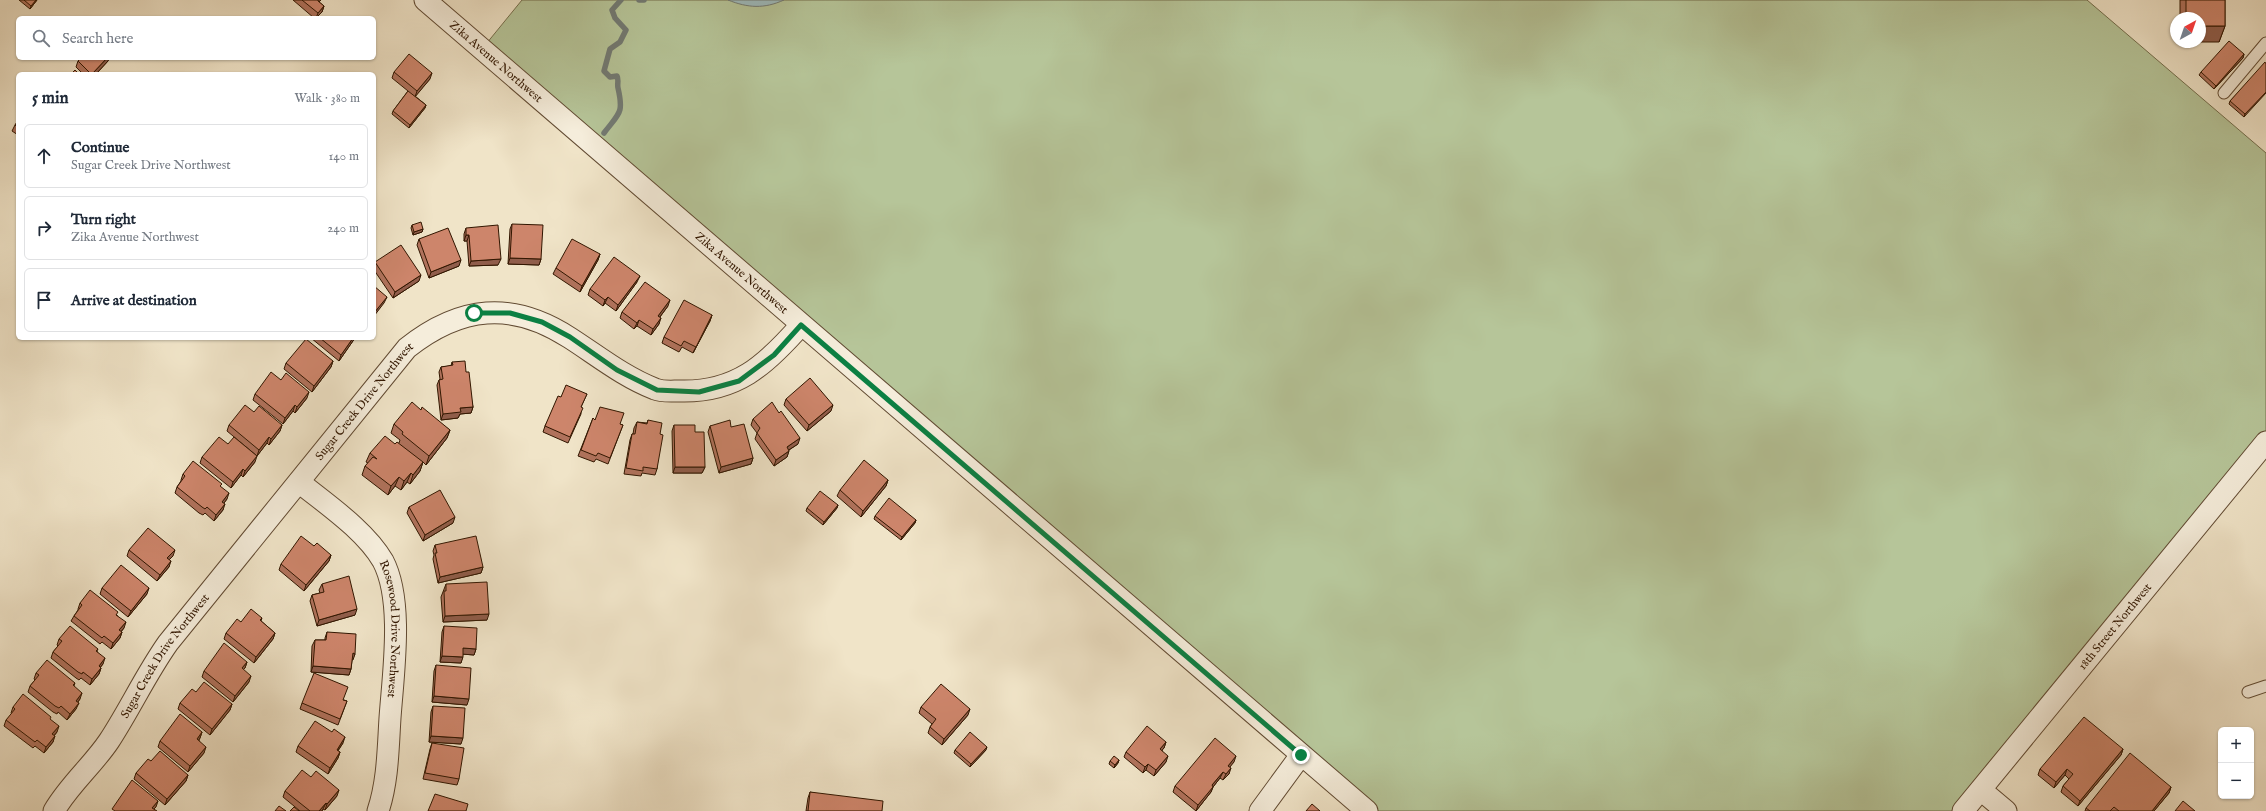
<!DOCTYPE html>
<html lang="en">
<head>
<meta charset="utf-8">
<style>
	body { margin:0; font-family:"IM FELL English",serif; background:#f2f2f3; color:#1f2937 }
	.controls { position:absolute; right:12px; bottom:12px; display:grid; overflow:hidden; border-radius:6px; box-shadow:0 1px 3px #0004 }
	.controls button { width:36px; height:36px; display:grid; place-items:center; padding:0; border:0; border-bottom:1px solid #e0e1e3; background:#fff; color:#1f2937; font:20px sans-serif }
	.compass { position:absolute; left:2170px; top:12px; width:36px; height:36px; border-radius:50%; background:#fff; box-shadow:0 1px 3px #0004; rotate:40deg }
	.stop { position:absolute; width:12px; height:12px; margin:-9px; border:3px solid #0b8043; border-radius:50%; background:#fff }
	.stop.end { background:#0b8043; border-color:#fff; box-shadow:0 1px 4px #0008 }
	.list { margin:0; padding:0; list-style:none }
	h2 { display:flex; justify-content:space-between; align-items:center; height:52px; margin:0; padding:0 16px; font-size:17px }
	h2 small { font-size:13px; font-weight:400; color:#747a83 }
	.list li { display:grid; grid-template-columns:26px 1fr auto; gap:12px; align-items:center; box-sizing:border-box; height:64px; margin:0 8px 8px; padding:0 8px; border:1px solid #e0e1e3; border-radius:6px }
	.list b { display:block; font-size:15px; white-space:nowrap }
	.list p { margin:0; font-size:13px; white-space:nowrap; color:#747a83 }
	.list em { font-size:13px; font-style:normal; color:#747a83 }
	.icon { flex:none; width:22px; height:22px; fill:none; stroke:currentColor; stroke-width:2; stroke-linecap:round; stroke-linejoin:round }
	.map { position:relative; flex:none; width:2266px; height:811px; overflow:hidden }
	.search { position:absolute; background:#fff; box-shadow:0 1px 3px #0004; left:16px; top:16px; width:360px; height:44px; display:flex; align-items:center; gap:10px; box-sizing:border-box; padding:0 14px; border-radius:6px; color:#747a83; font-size:15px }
	.panel { position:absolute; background:#fff; box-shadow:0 1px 3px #0004; left:16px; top:72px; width:360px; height:268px; border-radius:6px }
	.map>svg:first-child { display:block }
</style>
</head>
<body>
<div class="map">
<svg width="2266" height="811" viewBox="0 0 2266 811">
	<rect width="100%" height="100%" fill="#f0e4c8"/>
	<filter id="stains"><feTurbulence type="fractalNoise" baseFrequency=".005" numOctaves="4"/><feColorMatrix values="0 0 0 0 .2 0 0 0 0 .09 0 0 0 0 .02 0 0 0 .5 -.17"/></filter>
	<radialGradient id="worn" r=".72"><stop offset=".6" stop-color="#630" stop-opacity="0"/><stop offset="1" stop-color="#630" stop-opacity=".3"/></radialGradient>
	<!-- green -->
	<polygon fill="#b6c599" stroke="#746e4c" points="522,0 2087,0 2266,153 2266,442 1963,811 1367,811 482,49"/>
	<!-- water -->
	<path fill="#9ebcbf" stroke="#727a73" d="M 728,0 L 784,0 C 764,9 748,8 728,0 Z"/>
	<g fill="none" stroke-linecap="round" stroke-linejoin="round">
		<!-- stream -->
		<g stroke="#727a73" stroke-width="5.5">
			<polyline points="639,0 644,0"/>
			<path d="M 604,133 C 619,113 624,114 618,88 C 617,84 619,80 617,76 L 610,77 L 604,71 L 610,49 L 620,42 L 626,30 L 615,18 L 612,10 L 621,0"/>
		</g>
		<!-- service casing -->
		<g stroke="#614a32" stroke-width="13">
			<g id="service">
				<polyline points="2224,93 2266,43"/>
				<polyline points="2248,692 2266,686"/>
			</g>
		</g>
		<!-- minor casing -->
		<g stroke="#614a32" stroke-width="23">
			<g id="minor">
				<path id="s1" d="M 425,0 L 1367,811"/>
				<path id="s2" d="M 299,482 C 326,504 365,530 383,561 C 404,601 393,674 390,718 C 388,749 388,781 378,811"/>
				<polyline points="1981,790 2006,811"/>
				<path id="s3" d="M 54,811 C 69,785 93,765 109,741 C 130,709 146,674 168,643 L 407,348 C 460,306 512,300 570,338 C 598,356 624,377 655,389 C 662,392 672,391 679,391 C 736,393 766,365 801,325"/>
				<polyline points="1260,811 1301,755"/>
				<path id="s4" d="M 1963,811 L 2266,442"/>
			</g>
		</g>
		<!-- service -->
		<use href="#service" stroke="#f5eddb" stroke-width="11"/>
		<!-- minor -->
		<use href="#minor" stroke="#f5eddb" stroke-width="21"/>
	</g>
	<!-- wall -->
	<g fill="#b0725c" stroke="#311600">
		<polygon points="19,0 37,0 30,9"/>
		<polygon points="293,0 321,0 319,2 324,6 322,12 316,18 314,18"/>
		<polygon points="2180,0 2225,0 2225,26 2219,42 2200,18 2180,18"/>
		<polygon points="2244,54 2243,58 2214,89 2199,75 2201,72"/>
		<polygon points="81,58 109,58 108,61 96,74 83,74 76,67 78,61"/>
		<polygon points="2266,64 2244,117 2229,104 2230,101"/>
		<polygon points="394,72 430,79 415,96 426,105 425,108 409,128 392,114 393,111 408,91 392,78"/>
		<polygon points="18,121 18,135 12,131 15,125"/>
		<polygon points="512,224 541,259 539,265 508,264 510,229"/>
		<polygon points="412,225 423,229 422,232 413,235 411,228"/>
		<polygon points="466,228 498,265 469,266 467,241 464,241 464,234"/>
		<polygon points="419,239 459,266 429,278 417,245"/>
		<polygon points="600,254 598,260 580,292 553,274 556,268"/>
		<polygon points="375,262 419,281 393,298 374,270 374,265"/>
		<polygon points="637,282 616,311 605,303 603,306 588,295 590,289"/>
		<polygon points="668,306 660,317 659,324 651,335 637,326 634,329 620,318 622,312"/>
		<polygon points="712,315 710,321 693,353 682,347 679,352 662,343 664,337"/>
		<polygon points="311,338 355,338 339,361"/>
		<polygon points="333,361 331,367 312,392 284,369 286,363"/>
		<polygon points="452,362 466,372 473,407 471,413 460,414 458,418 441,420 437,385 439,380 440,379 439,372 441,367 451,366"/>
		<polygon points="281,380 307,398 295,413 293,411 283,424 253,400 255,394"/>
		<polygon points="587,394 581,407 581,414 568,443 543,432 545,426 561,397"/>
		<polygon points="786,399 831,411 807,431 784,405"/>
		<polygon points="421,410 450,430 447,438 426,465 423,462 420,471 410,484 407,482 401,490 395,486 388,495 362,475 365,466 368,463 366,462 370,453 399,443 400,440 391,433 394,424"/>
		<polygon points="254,412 282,425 280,431 269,445 267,443 257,456 227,431 229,425"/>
		<polygon points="593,418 595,420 623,425 608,464 596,459 594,462 578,456"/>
		<polygon points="753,419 798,444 789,450 787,457 774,466 755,439 757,433 751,425"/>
		<polygon points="648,420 660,434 657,469 655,475 642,473 641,476 624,474 630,440 632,434 633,434 634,428 637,422 647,423"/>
		<polygon points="674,425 705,467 702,473 673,473 672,431"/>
		<polygon points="710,426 731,427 753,458 751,464 719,473 708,432"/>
		<polygon points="228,444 255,462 243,477 241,475 231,488 200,463 202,457"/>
		<polygon points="183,474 220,487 227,499 224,503 223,510 214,521 205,513 203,515 199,513 175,493 177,487 181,481 181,480"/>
		<polygon points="888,480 886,486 861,517 837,496 840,490"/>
		<polygon points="838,505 837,508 823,525 806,511 807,508"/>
		<polygon points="409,507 453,523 423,541 407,513"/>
		<polygon points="875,516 916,520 915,523 901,540 874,519"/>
		<polygon points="435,545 483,567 481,573 438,583 433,559 434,555 433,551"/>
		<polygon points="314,546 331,555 329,561 304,591 279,570 281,564"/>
		<polygon points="129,550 173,556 169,560 169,567 157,581 127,556"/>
		<polygon points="322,584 355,615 317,626 310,601 312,595 320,593 319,590"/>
		<polygon points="446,584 487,620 443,622 441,597"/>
		<polygon points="102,588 147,594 128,617 100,594"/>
		<polygon points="80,603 117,615 124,628 121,632 122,632 120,638 111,649 102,642 100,644 71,621 74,616 78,610 78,609"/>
		<polygon points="262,618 261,621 275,633 273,639 254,663 224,639 226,633 241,622"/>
		<polygon points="444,626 476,649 474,655 463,654 461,663 440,662 442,632"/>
		<polygon points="327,632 355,654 352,660 351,669 349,675 311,672 312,646 315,640 325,640 325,638"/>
		<polygon points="59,639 98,649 97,651 103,664 100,668 101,668 99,674 90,685 81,678 79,680 76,678 51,658 53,652 58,646 57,645"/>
		<polygon points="247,662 245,668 243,669 249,682 233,702 202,677 204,671"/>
		<polygon points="436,665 467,705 432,702 434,671"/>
		<polygon points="36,673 75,683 74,686 80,699 78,702 76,709 67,720 58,712 57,714 53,712 28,692 30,686 35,680 34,679"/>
		<polygon points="196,692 232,704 230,710 210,735 178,709 180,703"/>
		<polygon points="344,700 347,701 338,725 300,709 302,703"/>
		<polygon points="433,706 461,744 429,742 431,712"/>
		<polygon points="13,707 50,720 57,732 54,736 53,742 44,753 35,746 33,748 4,726 6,720 12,714 11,713"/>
		<polygon points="921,707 968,715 942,745 928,733 930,727 932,724 919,713"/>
		<polygon points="202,732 200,738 199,740 204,753 188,772 158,747 160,741"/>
		<polygon points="1166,742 1164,748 1162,750 1166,762 1154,776 1146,770 1143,773 1124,757 1126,752"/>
		<polygon points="343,743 338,751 340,752 338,758 328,774 296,752 298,746"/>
		<polygon points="432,743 459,779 457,785 423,779 430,749"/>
		<polygon points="2123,749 2121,755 2078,806 2061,792 2063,786 2069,779 2065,775 2054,788 2038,775 2040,769"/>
		<polygon points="955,750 986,750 970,767 954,753"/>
		<polygon points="1119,760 1118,763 1114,768 1109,764 1110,761"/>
		<polygon points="151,761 188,775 186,781 165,805 134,779 136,773"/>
		<polygon points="1234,762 1229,767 1229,774 1223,780 1220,778 1213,787 1211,792 1196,811 1173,792 1175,786"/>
		<polygon points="311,777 337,796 325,810 323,809 322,811 300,811 283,797 285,791"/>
		<polygon points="2171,787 2169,793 2154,811 2085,811 2086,808"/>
		<polygon points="810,792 882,811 806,811 808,798"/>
	</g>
	<!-- shaded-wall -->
	<g fill="#905d4b" stroke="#311600">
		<polygon points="36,0 37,0 30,9 31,6"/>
		<polygon points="324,6 322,12 316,18 318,13"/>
		<polygon points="2200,26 2225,26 2219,42 2200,42"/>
		<polygon points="2244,54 2243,58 2214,89 2216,86"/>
		<polygon points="107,58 109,58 108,61 96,74 92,74"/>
		<polygon points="432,73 430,79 415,97 417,91"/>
		<polygon points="2266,92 2266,93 2244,117 2245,114"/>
		<polygon points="426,105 425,108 409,128 410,125"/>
		<polygon points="423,229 422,232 413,235 414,232"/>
		<polygon points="466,235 469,235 467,241 464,241"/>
		<polygon points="600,254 598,260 580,292 582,286"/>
		<polygon points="510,258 541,259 539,265 508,264"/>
		<polygon points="501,259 498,265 469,266 471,261"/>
		<polygon points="461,260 459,266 429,278 431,272"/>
		<polygon points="421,275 419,281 393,298 395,292"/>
		<polygon points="640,276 637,282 616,311 618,305"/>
		<polygon points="387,297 384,303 374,316 374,313"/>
		<polygon points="608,297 605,303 603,306 605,300"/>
		<polygon points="670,300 668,306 656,322 658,316"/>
		<polygon points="712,315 710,321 693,353"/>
		<polygon points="661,318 659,324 651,335 653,329"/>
		<polygon points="639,320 637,326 634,329 637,323"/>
		<polygon points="353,338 355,338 339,361 341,355"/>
		<polygon points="333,361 331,367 312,392 314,386"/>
		<polygon points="309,392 307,398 295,413 297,407"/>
		<polygon points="295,405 293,411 283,424 285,418"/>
		<polygon points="833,405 831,411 807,431 809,425"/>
		<polygon points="473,407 471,413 460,414 458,418 441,420 443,414 460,408"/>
		<polygon points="282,425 280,431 269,445 271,439"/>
		<polygon points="450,430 447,438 426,465 429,456"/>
		<polygon points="269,437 267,443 257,456 259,450"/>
		<polygon points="800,438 798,444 784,453 787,447"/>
		<polygon points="789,451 787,457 774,466 776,460"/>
		<polygon points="257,456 255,462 243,477 245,471"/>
		<polygon points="753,458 751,464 719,473 721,467"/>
		<polygon points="423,462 420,471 410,484 413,475"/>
		<polygon points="675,467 705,467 702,473 673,473"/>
		<polygon points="243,469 241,475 231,488 233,482"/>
		<polygon points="411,473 407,482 401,490 404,481"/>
		<polygon points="399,477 395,486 388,495 391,486"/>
		<polygon points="888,480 886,486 861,517 863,511"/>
		<polygon points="229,493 227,499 220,508 222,502"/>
		<polygon points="225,504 223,510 214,521 216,515"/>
		<polygon points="838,505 837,508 823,525 824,522"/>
		<polygon points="455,517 453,523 423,541 425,535"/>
		<polygon points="916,520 915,523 901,540 902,537"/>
		<polygon points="175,550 173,556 165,564 167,558"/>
		<polygon points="331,555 329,561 304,591 306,585"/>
		<polygon points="171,561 169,567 157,581 160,575"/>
		<polygon points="483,567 481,573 438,583 440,577"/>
		<polygon points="149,588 147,594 128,617 131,611"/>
		<polygon points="357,609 355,615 317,626 319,620"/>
		<polygon points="489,614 487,620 443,622 445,616"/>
		<polygon points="126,622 124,628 117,636 119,630"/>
		<polygon points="122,632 120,638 111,649 113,643"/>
		<polygon points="275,633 273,639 254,663 256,657"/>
		<polygon points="463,648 476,649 474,655 461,654"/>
		<polygon points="353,653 355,654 353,660 350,659"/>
		<polygon points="442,656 463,657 461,663 440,662"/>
		<polygon points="105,658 103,664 96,672 99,666"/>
		<polygon points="247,662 245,668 239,674 242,668"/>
		<polygon points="313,666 351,669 349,675 311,672"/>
		<polygon points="101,668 99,674 90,685 92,679"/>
		<polygon points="251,676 249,682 233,702 235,696"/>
		<polygon points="82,693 80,699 74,707 76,701"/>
		<polygon points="434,696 469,699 467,705 432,702"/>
		<polygon points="79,703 76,709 67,720 70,714"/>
		<polygon points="232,704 230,710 210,735 212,729"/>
		<polygon points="970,709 968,715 942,745 944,739"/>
		<polygon points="59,726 57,732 50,740 52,734"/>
		<polygon points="202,732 200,738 195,745 197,739"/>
		<polygon points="55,736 53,742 44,753 46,747"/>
		<polygon points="431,736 463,738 461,744 429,742"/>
		<polygon points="345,737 343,743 334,756 337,750"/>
		<polygon points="1166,742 1164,748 1158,755 1160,749"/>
		<polygon points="206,747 204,753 188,772 190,766"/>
		<polygon points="987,747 986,750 970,767 971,764"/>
		<polygon points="2123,749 2121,755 2078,806 2080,801"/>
		<polygon points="340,752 338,758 328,774 330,768"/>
		<polygon points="1168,756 1166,762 1154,776 1156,770"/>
		<polygon points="1236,756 1234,762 1226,772 1228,766"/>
		<polygon points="1119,760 1118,763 1114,768 1115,765"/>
		<polygon points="1148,764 1146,770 1143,773 1145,767"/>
		<polygon points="1231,768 1229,774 1223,780 1226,774"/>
		<polygon points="2067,769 2065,775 2054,788 2056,782"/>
		<polygon points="1223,772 1220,778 1213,787 1211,792 1196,811 1198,805 1212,785"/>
		<polygon points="188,775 186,781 165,805 167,799"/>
		<polygon points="2171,787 2169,793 2154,811 2152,811"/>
		<polygon points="339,790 337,796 325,810 327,804"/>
		<polygon points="158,801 156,807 152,811 152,808"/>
		<polygon points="326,803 322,811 319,811"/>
	</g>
	<!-- building -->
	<g fill="#cd856b" stroke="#311600">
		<polygon points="24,0 36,0 31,6"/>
		<polygon points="302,0 318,0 318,1 324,6 318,13"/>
		<polygon points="2186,0 2225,0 2225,26 2200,26 2200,18 2186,18"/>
		<polygon points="2229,41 2244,54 2216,86 2201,72"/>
		<polygon points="409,54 432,73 417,91 394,72"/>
		<polygon points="81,58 107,58 92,74 91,74 78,61"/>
		<polygon points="2265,62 2266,64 2266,92 2245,114 2230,101"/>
		<polygon points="75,70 79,74 71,74"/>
		<polygon points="408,91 426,105 410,125 393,111"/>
		<polygon points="18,121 18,128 15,125"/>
		<polygon points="421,222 423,229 414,232 412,225"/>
		<polygon points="512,224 543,225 541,259 510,258"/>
		<polygon points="498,225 501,259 471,261 469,235 466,235 466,228"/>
		<polygon points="448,228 461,260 431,272 419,239"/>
		<polygon points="572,239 600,254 582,286 556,268"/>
		<polygon points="401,245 421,275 395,292 375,262"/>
		<polygon points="614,257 640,276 618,305 608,297 605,300 590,289"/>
		<polygon points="645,282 670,300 658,316 661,318 653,329 639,320 637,323 622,312"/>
		<polygon points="374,286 387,297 374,313"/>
		<polygon points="684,300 712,315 696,347 684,341 681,346 664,337"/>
		<polygon points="320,338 353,338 341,355"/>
		<polygon points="306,339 333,361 314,386 286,363"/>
		<polygon points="465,361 466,372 469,372 473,407 460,408 461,412 443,414 439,380 443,379 441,367 453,365 452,362"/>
		<polygon points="271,372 281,380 286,373 309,392 297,407 295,405 285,418 255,394"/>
		<polygon points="810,378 833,405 809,425 786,399"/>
		<polygon points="566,385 587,394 581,407 583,408 570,437 545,426 558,396 561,397"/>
		<polygon points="412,402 421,410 422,407 450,430 429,456 402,434 403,432 394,424"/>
		<polygon points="772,402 779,413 781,411 800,438 787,447 789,451 776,460 757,433 760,428 753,419"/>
		<polygon points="245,405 254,412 259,406 282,425 271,439 269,437 259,450 229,425"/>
		<polygon points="600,407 624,413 620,424 623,425 610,458 598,453 596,456 581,450 593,418 595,420"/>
		<polygon points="648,420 662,423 660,434 663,435 657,469 643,467 643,471 626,468 632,434 635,434 637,422 647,424"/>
		<polygon points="730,420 731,427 744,424 753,458 721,467 710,426"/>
		<polygon points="674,425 695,425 695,432 704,432 705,467 675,467"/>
		<polygon points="385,436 395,444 397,442 423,462 413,475 411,473 404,481 399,477 391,486 365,466 373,457 377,459 370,453"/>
		<polygon points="219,437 228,444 234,437 257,456 245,471 243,469 233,482 202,457"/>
		<polygon points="864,460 888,480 863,511 840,490"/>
		<polygon points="193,461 222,484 220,486 229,493 222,502 225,504 216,515 207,507 205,509 202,507 177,487 185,476 183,474"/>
		<polygon points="440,490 455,517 425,535 409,507"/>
		<polygon points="820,491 838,505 824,522 807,508"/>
		<polygon points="889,498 916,520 902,537 875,516"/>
		<polygon points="148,528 175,550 167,558 171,561 160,575 129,550"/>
		<polygon points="301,536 314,546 317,543 331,555 306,585 281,564"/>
		<polygon points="476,536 483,567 440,577 435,553 437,553 435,545"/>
		<polygon points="121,565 149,588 131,611 102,588"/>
		<polygon points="349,576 357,609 319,620 312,595 324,592 322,584"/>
		<polygon points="487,582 489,614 445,616 444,591 446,591 446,584"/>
		<polygon points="90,590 118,612 116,615 126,622 119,630 122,632 113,643 104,636 102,638 74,616 82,605 80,603"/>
		<polygon points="251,609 262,618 260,620 275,633 256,657 226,633 237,619 241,622"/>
		<polygon points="70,626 98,649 96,651 105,658 99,666 101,668 92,679 83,672 82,674 78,672 53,652 62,641 59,639"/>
		<polygon points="444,626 477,628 476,649 463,648 463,657 442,656"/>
		<polygon points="327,632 356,634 355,654 353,653 351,669 313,666 315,640 326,640"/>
		<polygon points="224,643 247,662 242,668 251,676 235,696 204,671"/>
		<polygon points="47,660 75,683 73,685 82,693 76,701 79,703 70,714 61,706 59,708 55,706 30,686 39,675 36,673"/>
		<polygon points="436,665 471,668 469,699 434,696"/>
		<polygon points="314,673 348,687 343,700 347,701 340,719 302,703"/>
		<polygon points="204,682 232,704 212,729 180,703 192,689 196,692"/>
		<polygon points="941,684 970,709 944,739 930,727 936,719 921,707"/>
		<polygon points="23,694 51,717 50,719 59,726 52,734 55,736 46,747 37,740 35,742 6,720 15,709 13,707"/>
		<polygon points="433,706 465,708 463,738 431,736"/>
		<polygon points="180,714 202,732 197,739 206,747 190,766 160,741"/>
		<polygon points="2084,717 2123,749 2080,801 2063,786 2073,774 2067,769 2056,782 2040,769"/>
		<polygon points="315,721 332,732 334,729 345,737 337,750 340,752 330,768 298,746"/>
		<polygon points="1147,726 1166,742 1160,749 1168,756 1156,770 1148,764 1145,767 1126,752"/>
		<polygon points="970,732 987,747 971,764 955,750"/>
		<polygon points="1215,738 1236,756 1228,766 1231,768 1226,774 1223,772 1212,785 1213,787 1198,805 1175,786"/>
		<polygon points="432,743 464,748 459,779 425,773"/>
		<polygon points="160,751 188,775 167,799 136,773 148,759 151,761"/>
		<polygon points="2130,753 2171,787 2152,811 2119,811 2114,807 2110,811 2090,811 2086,808"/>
		<polygon points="1114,756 1119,760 1115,765 1110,761"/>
		<polygon points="302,770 311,777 316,771 339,790 327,804 326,803 319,811 310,811 285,791"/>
		<polygon points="132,780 158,801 152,808 157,811 115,811 112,809"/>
		<polygon points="810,792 883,801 882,811 808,811"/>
		<polygon points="435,794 468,804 466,811 428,811"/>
		<polygon points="2183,801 2195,811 2175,811"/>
		<polygon points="1312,804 1320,811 1306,811"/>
		<polygon points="279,806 286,811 275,811"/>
		<polygon points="294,807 299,811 290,811"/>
	</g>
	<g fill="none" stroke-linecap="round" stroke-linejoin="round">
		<!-- route -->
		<polyline stroke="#0b8043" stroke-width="5" points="474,313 510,313 542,322 570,337 617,370 657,390 699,392 739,381 774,355 801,325 1301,755"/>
	</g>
	<g text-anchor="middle" stroke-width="3.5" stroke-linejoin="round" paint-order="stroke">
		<!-- street labels -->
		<g font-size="12" fill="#311600" stroke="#f5eddb">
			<text dy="4" stroke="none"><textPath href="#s1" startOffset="94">Zika Avenue Northwest</textPath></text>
			<text dy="4" stroke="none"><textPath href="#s1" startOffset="418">Zika Avenue Northwest</textPath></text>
			<text dy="4" stroke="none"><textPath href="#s3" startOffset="515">Sugar Creek Drive Northwest</textPath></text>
			<text dy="4" stroke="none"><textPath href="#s4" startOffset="239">18th Street Northwest</textPath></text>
			<text dy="4" stroke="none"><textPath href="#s2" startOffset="185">Rosewood Drive Northwest</textPath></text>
			<text dy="4" stroke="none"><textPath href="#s3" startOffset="191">Sugar Creek Drive Northwest</textPath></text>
		</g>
	</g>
	<rect width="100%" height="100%" filter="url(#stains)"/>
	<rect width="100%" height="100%" fill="url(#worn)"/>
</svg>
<div class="controls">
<button>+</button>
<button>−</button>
</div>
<svg class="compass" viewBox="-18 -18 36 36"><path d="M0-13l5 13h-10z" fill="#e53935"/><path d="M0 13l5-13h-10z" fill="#747a83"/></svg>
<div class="stop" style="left:474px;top:313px"></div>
<div class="stop end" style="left:1301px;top:755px"></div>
<div class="search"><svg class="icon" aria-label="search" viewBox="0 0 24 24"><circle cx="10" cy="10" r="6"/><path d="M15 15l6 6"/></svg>Search here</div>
<section class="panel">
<h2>5 min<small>Walk · 380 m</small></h2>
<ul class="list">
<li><svg class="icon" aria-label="ahead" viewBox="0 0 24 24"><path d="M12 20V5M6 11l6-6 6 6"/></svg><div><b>Continue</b><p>Sugar Creek Drive Northwest</p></div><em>140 m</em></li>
<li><svg class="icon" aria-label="right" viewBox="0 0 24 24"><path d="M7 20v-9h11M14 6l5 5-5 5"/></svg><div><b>Turn right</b><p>Zika Avenue Northwest</p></div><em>240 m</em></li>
<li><svg class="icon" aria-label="arrive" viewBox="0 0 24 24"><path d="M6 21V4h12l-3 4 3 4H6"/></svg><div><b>Arrive at destination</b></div></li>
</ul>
</section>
</div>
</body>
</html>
